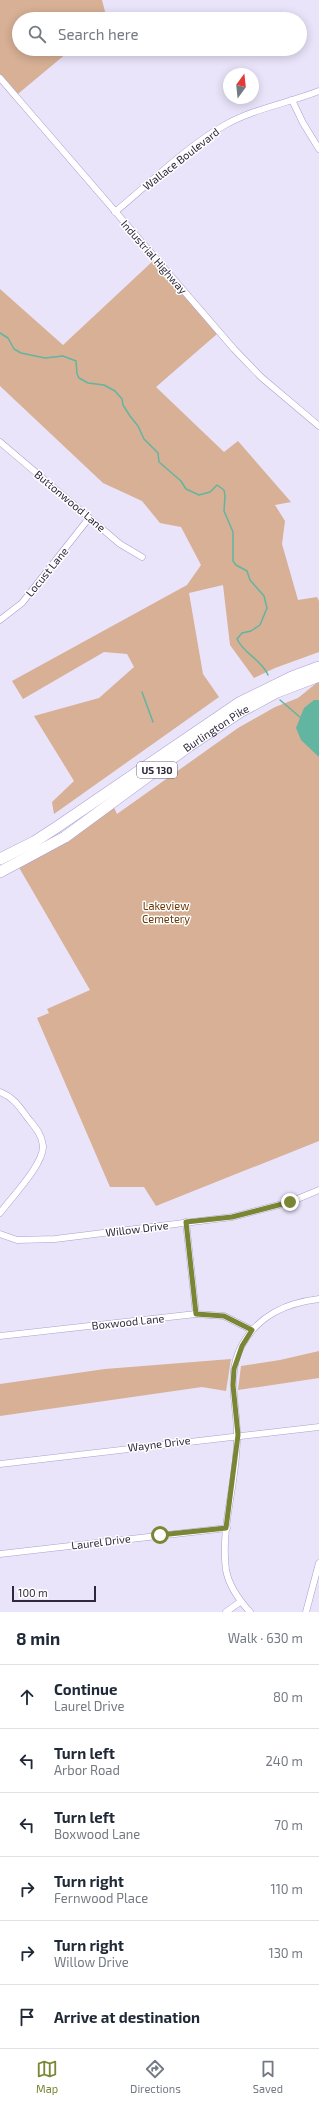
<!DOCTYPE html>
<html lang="en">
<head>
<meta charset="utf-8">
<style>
	body { margin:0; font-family:"Exo 2",sans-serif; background:#f2f2f3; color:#1f2937 }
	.compass { position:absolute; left:223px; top:68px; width:36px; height:36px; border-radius:50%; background:#fff; box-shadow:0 2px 10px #0003; rotate:15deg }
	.scale { position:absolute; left:12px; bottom:10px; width:84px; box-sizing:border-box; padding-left:4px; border:2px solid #2e283c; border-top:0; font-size:11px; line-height:14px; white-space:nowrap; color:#2e283c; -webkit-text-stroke:3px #fff; paint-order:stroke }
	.stop { position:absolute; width:12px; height:12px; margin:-9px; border:3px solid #7a8633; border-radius:50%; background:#fff }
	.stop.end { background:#7a8633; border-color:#fff; box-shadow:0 1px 4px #0008 }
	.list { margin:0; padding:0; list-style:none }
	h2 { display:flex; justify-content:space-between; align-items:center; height:52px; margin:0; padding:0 16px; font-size:17px }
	h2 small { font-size:13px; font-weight:400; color:#747a83 }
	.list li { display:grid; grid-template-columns:26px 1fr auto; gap:12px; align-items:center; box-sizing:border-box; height:64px; padding:0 16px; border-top:1px solid #e0e1e3 }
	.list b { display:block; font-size:15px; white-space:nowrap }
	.list p { margin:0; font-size:13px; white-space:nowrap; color:#747a83 }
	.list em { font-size:13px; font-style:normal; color:#747a83 }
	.icon { flex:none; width:22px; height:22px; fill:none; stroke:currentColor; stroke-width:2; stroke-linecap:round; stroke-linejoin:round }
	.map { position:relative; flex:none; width:319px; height:1612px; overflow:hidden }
	.search { position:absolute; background:#fff; box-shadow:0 2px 10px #0003; left:12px; right:12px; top:12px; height:44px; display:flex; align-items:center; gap:10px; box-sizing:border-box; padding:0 14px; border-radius:22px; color:#747a83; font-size:15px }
	.sheet { height:436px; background:#fff }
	nav { display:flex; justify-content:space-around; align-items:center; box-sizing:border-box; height:56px; border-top:1px solid #e0e1e3; background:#fff; font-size:11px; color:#747a83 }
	nav a { display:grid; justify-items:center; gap:2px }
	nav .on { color:#7a8633 }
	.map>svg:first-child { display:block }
</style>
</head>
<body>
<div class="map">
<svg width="319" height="1612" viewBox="0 0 319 1612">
	<rect width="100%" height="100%" fill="#e9e4f9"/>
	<!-- green -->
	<g fill="#d7b095">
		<polygon points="0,0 102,0 107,19 19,19 19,49 83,49 67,53 13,98 0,83"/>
		<polygon points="154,260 217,334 156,387 224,452 238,441 291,502 275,505 285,521 282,544 298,600 317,597 319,601 319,652 275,668 254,678 230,645 223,585 189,593 203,674 219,697 54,814 52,802 74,781 34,716 99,698 134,667 127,654 104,652 23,699 12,681 187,585 201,565 181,527 160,523 142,501 103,483 0,386 0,289 63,345"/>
		<polygon points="319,681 319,1141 156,1206 144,1187 110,1187 37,1018 49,1013 47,1009 90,990 17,864 112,803 117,814 238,728 275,707 298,698"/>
		<polygon points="319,1351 319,1378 238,1390 241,1366 280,1360"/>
		<polygon points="231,1359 226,1391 202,1387 0,1416 0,1384 105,1369"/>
	</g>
	<!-- water -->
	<polygon fill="#62b5a1" points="314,700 319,700 319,757 301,740 296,728 304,708"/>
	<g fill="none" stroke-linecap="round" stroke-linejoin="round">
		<!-- stream -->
		<g stroke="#62b5a1" stroke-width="1.5">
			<path d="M 0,333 L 8,338 L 14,349 L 21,353 L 45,358 L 63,356 L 76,361 L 77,374 L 79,378 L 88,383 L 104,385 L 115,391 L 122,399 L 123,405 L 130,416 L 138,426 L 144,439 L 158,453 L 159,462 L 181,481 L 186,489 L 199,495 L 210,492 L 217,485 L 224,490 L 225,496 L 224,511 L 233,532 L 233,561 L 236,565 L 247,571 L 250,580 L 264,596 L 267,608 L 260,625 L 251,631 L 242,633 L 237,639 C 244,654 262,660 268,675"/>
			<polyline points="142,692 153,722"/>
			<polyline points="280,700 301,718"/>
		</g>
		<!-- street casing -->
		<g stroke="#ac9fd1" stroke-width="7">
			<g id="street">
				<polyline points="0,78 234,349 261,377 319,426"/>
				<polyline points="292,100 303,123 319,149"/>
				<path d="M 115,212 C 149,184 187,146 225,125 C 253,109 288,103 319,91"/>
				<polyline points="0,442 120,544 142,557"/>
				<polyline points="0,620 22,603 89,518"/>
				<path d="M 0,1092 C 13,1097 19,1106 27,1117 C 34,1126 42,1134 43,1146 C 44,1164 11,1198 0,1213"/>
				<polyline points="186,1222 196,1314"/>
				<polyline points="0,1234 17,1240 55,1239 232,1217 290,1202 319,1190"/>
				<polyline points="0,1336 196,1314 224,1316 252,1330"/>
				<polyline points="0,1464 319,1427"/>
				<polyline points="0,1554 227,1528"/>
				<polyline points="226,1612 240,1602"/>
				<path d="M 250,1612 C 239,1600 229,1586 226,1570 C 220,1525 238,1480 237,1434 C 237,1404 226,1374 242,1345 C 259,1315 286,1303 319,1299"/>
				<polyline points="306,1612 319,1563"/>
			</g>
		</g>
		<!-- highway casing -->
		<g stroke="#ac9fd1" stroke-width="12">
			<g id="highway">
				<polyline points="0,859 34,842 57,827 239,703 292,677 319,667"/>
				<path id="s1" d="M 0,872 L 65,837 L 189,746 L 240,712 L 277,692 L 319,676"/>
			</g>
		</g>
		<!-- street -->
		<use href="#street" stroke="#fff" stroke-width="6"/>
		<!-- highway -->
		<use href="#highway" stroke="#fff" stroke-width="11"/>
	</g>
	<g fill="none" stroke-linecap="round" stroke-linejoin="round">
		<!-- route -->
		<polyline stroke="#7a8633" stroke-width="5" points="160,1535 226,1528 238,1435 233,1385 234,1369 242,1346 252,1330 224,1316 196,1314 186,1222 232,1217 290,1202"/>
	</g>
	<g text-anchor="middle" stroke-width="3" stroke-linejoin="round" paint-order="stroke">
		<!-- shield labels -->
		<rect fill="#fff" stroke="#6d6876" stroke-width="1" x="137" y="762" width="40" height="16" rx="3"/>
		<g font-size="10" font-weight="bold" fill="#2e283c">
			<text x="157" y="774">US 130</text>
		</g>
		<!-- street labels -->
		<g font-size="11" fill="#2e283c" stroke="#fff">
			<text transform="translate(181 159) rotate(-38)" y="4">Wallace Boulevard</text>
			<text transform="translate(154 257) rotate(49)" y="4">Industrial Highway</text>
			<text transform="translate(70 501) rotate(40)" y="4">Buttonwood Lane</text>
			<text transform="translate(47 572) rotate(-51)" y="4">Locust Lane</text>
			<text dy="4" stroke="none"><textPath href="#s1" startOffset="260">Burlington Pike</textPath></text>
			<text transform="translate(137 1229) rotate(-7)" y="4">Willow Drive</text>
			<text transform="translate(128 1322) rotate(-6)" y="4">Boxwood Lane</text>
			<text transform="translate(159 1444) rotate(-7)" y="4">Wayne Drive</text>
			<text transform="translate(101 1542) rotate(-7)" y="4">Laurel Drive</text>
		</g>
		<!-- park labels -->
		<g font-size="11" fill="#6b3704" stroke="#fff">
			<text x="166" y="910">Lakeview<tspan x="166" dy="13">Cemetery</tspan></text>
		</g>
	</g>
</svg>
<svg class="compass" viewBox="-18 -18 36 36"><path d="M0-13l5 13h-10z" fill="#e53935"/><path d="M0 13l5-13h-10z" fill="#747a83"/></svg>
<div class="scale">100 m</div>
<div class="stop" style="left:160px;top:1535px"></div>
<div class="stop end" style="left:290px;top:1202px"></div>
<div class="search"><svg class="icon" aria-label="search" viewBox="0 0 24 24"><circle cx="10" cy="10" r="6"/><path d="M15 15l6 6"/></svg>Search here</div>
</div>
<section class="sheet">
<h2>8 min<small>Walk · 630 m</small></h2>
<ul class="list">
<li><svg class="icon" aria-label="ahead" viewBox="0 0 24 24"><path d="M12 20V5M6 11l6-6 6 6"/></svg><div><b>Continue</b><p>Laurel Drive</p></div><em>80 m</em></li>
<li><svg class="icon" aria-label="left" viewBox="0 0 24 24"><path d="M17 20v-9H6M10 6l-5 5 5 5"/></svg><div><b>Turn left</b><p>Arbor Road</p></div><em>240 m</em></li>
<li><svg class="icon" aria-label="left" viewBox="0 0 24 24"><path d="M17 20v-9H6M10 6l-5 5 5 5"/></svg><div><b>Turn left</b><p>Boxwood Lane</p></div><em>70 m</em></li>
<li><svg class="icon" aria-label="right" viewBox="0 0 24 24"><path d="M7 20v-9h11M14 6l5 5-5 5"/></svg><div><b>Turn right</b><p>Fernwood Place</p></div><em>110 m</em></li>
<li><svg class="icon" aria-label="right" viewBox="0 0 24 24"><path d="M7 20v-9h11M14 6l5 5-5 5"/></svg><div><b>Turn right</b><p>Willow Drive</p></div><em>130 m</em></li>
<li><svg class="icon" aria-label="arrive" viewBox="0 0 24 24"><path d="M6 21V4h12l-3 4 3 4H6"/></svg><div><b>Arrive at destination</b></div></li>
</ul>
</section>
<nav>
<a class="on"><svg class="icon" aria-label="map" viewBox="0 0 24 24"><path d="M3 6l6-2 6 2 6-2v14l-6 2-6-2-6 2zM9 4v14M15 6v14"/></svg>Map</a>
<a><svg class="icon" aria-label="directions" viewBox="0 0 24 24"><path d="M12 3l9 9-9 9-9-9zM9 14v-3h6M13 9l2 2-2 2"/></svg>Directions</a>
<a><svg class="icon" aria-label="saved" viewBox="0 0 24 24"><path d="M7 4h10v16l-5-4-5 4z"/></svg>Saved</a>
</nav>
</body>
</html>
